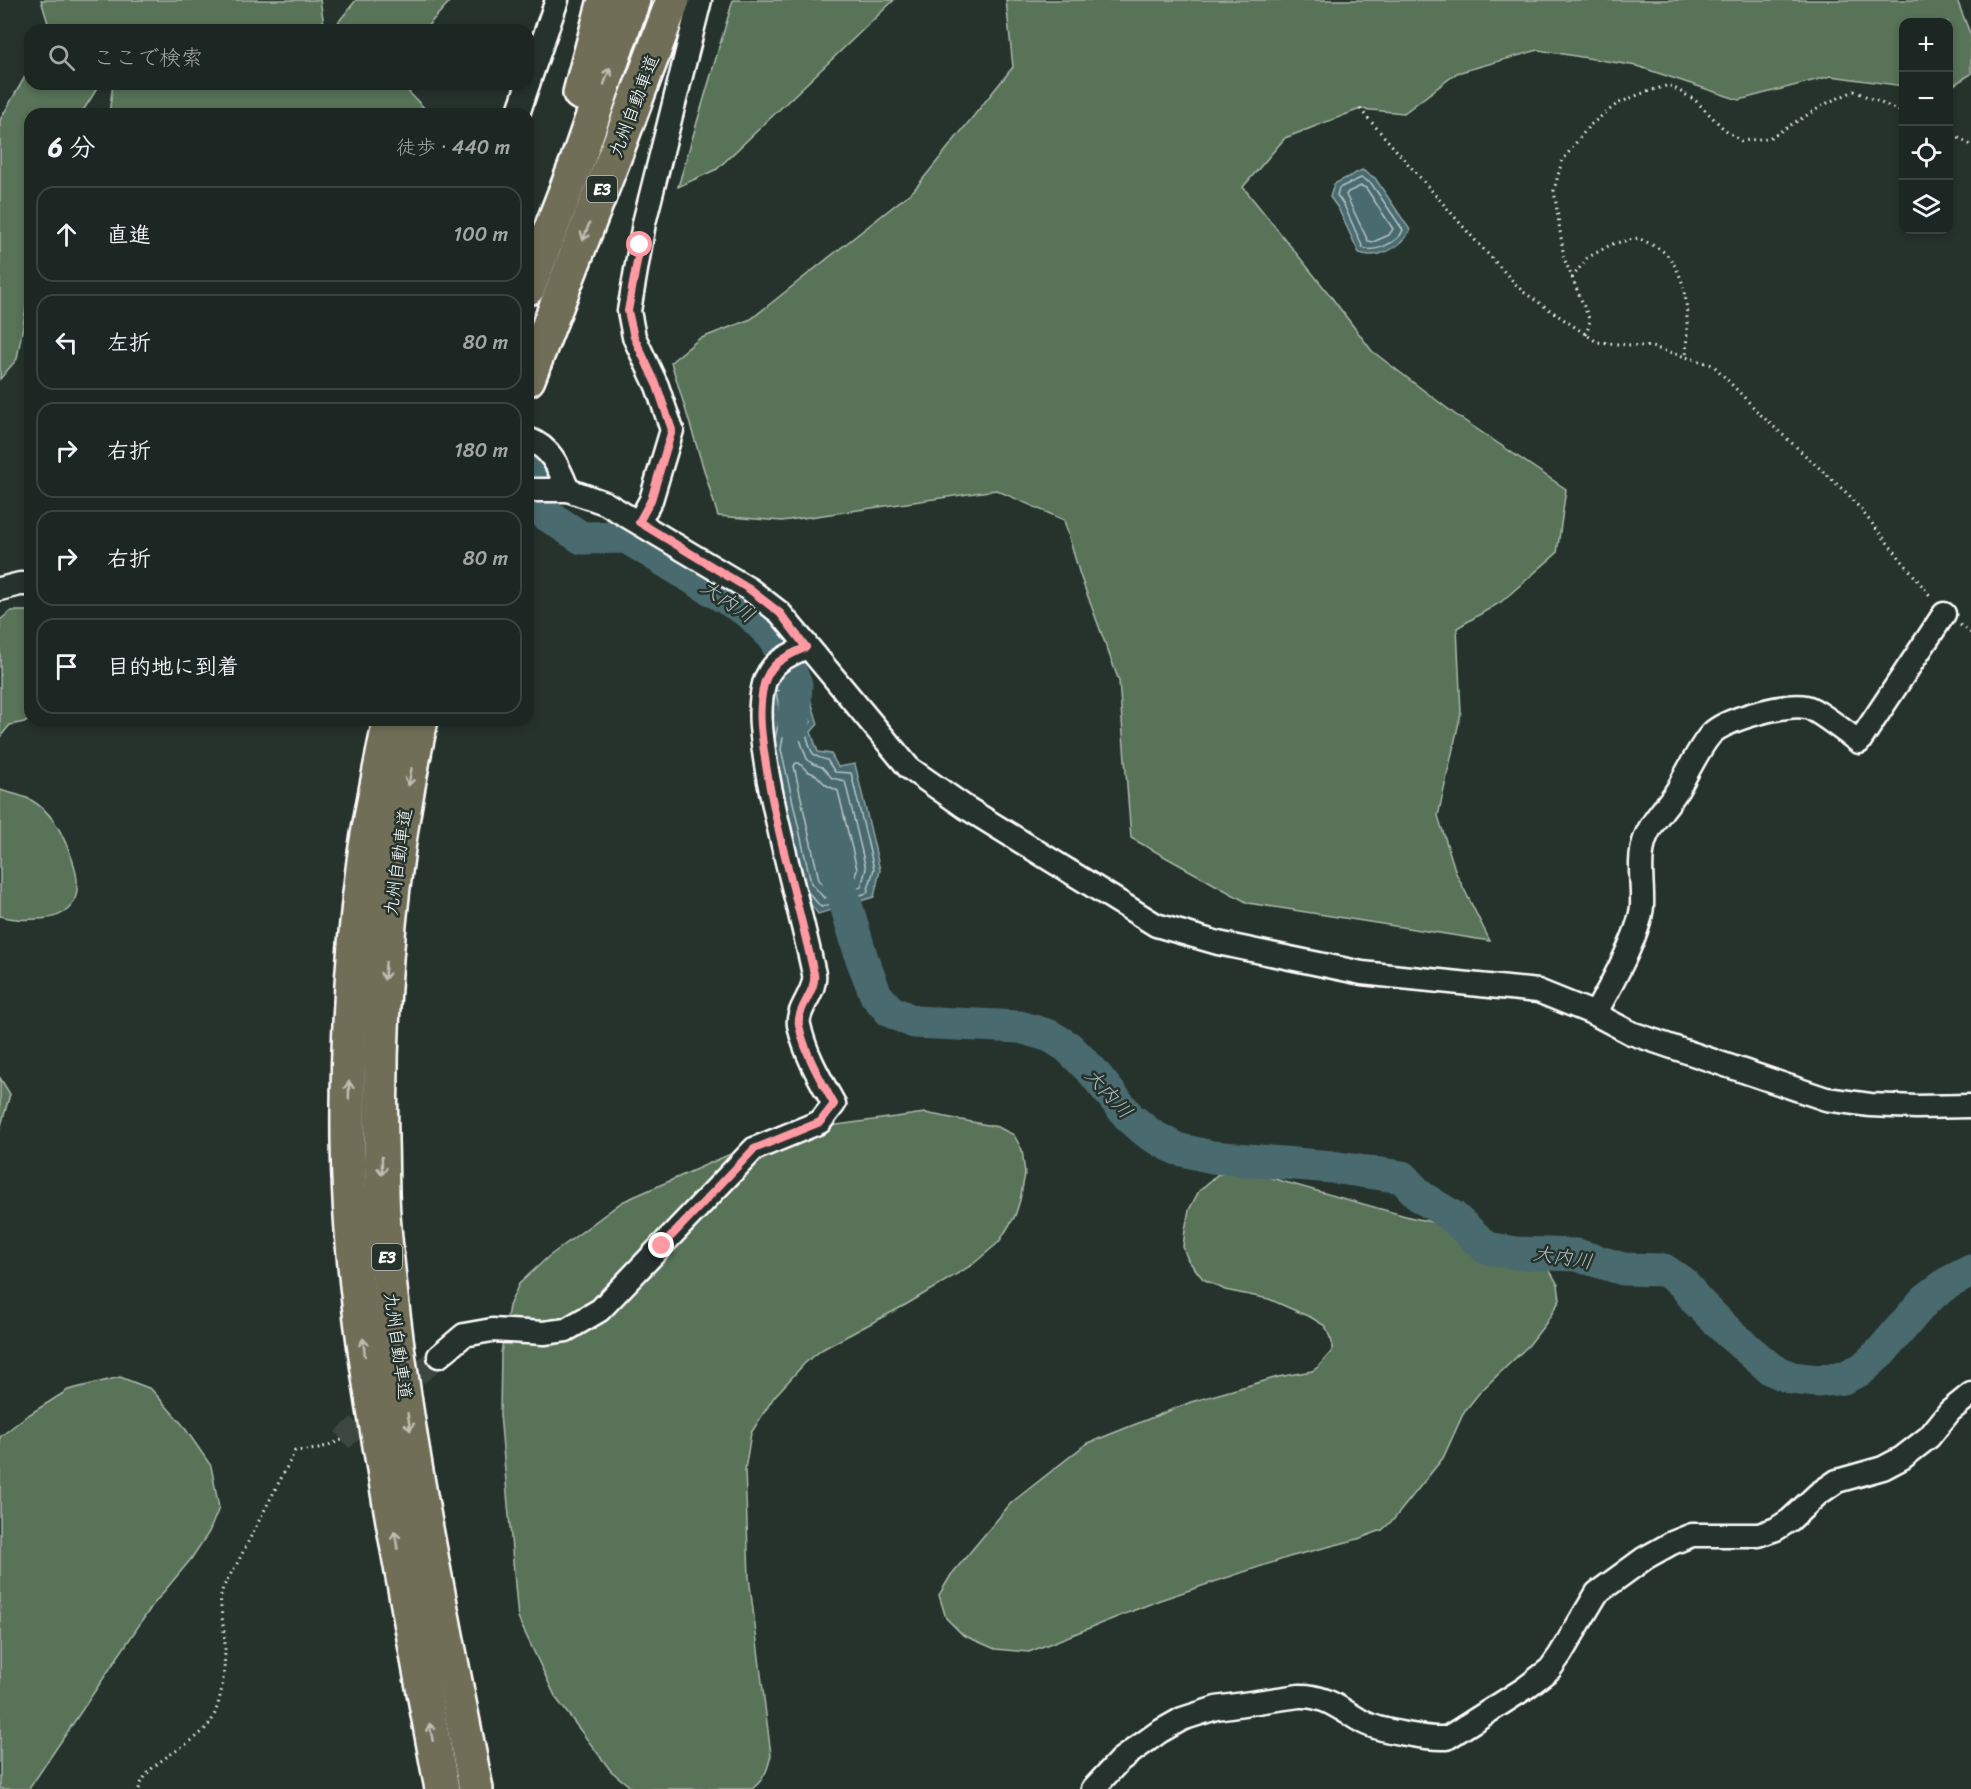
<!DOCTYPE html>
<html lang="ja">
<head>
<meta charset="utf-8">
<style>
	body { margin:0; font-family:Sriracha,"Klee One",sans-serif; background:#29322f; color:#f1f3f6 }
	.controls { position:absolute; right:18px; top:18px; display:grid; overflow:hidden; border-radius:12px; box-shadow:0 3px 9px #0003 }
	.controls button { width:54px; height:54px; display:grid; place-items:center; padding:0; border:0; border-bottom:2px solid #3a4340; background:#1c2622; color:#f1f3f6; font:30px sans-serif }
	.stop { position:absolute; width:18px; height:18px; margin:-14px; border:4px solid #ff9aa2; border-radius:50%; background:#fff }
	.stop.end { background:#ff9aa2; border-color:#fff; box-shadow:0 2px 6px #0008 }
	.list { margin:0; padding:0; list-style:none }
	h2 { display:flex; justify-content:space-between; align-items:center; height:78px; margin:0; padding:0 24px; font-size:26px }
	h2 small { font-size:20px; font-weight:400; color:#a0a5a5 }
	.list li { display:grid; grid-template-columns:39px 1fr auto; gap:18px; align-items:center; box-sizing:border-box; height:96px; margin:0 12px 12px; padding:0 12px; border:2px solid #3a4340; border-radius:18px }
	.list b { display:block; font-size:22px; white-space:nowrap }
	.list em { font-size:20px; font-style:normal; color:#a0a5a5 }
	.icon { flex:none; width:33px; height:33px; fill:none; stroke:currentColor; stroke-width:2; stroke-linecap:round; stroke-linejoin:round }
	.map { position:relative; flex:none; width:1971px; height:1789px; overflow:hidden }
	.search { position:absolute; background:#1c2622; box-shadow:0 3px 9px #0003; left:24px; top:24px; width:510px; height:66px; display:flex; align-items:center; gap:15px; box-sizing:border-box; padding:0 21px; border-radius:18px; color:#a0a5a5; font-size:22px }
	.panel { position:absolute; background:#1c2622; box-shadow:0 3px 9px #0003; left:24px; top:108px; width:510px; height:618px; border-radius:18px }
	.map>svg:first-child { display:block }
</style>
</head>
<body>
<div class="map">
<svg width="1971" height="1789" viewBox="0 0 1971 1789">
	<rect width="100%" height="100%" fill="#26332d"/>
	<filter id="ink" filterUnits="userSpaceOnUse"><feTurbulence type="fractalNoise" baseFrequency=".0167" numOctaves="2"/><feDisplacementMap in="SourceGraphic" scale="12" xChannelSelector="R" yChannelSelector="G"/><feConvolveMatrix kernelMatrix="1 2 1 2 8 2 1 2 1" color-interpolation-filters="sRGB"/></filter>
	<g filter="url(#ink)">
		<!-- green -->
		<g fill="#587359" stroke="#acb9ac" stroke-width="1.5">
			<polygon points="41,0 320,0 325,30 50,30"/>
			<polygon points="356,0 451,0 424,30 332,30"/>
			<polygon points="733,0 894,0 717,169 678,187"/>
			<polygon points="1006,0 1957,0 1971,36 1971,74 1949,88 1948,22 1904,22 1903,86 1831,76 1739,100 1637,66 1538,50 1457,73 1404,113 1360,109 1285,138 1243,187 1329,294 1372,351 1456,415 1566,489 1557,553 1501,602 1457,628 1461,713 1438,816 1456,873 1490,941 1248,903 1131,838 1119,681 1080,575 1064,520 996,490 782,521 718,516 671,362 699,339 751,319 914,190 1013,67"/>
			<polygon points="30,68 30,84 100,84 81,114 30,114 30,287 17,359 0,379 0,120"/>
			<polygon points="113,84 401,84 430,114 109,114"/>
			<polygon points="11,611 30,611 30,720 34,720 10,725 0,737 0,620"/>
			<path d="M 0,790 C 10,793 22,795 31,800 C 50,811 59,827 67,846 C 83,882 85,918 37,919 C 23,920 13,920 0,916 Z"/>
			<polygon points="0,1078 10,1094 0,1129"/>
			<path d="M 925,1113 L 998,1127 L 1014,1135 L 1022,1150 L 1025,1174 L 1020,1200 L 1015,1216 L 999,1242 L 972,1265 L 907,1304 L 823,1349 L 805,1363 L 774,1397 L 751,1433 L 745,1470 L 749,1577 L 771,1755 C 768,1769 764,1780 752,1789 L 633,1789 L 611,1771 L 556,1698 L 518,1618 L 500,1414 L 501,1353 L 509,1306 L 519,1284 L 548,1257 L 622,1202 L 778,1133 Z"/>
			<polygon points="1239,1169 1409,1217 1526,1243 1536,1248 1544,1260 1558,1285 1560,1300 1546,1323 1529,1345 1480,1392 1464,1412 1443,1458 1394,1519 1382,1530 1358,1539 1289,1557 1160,1600 1029,1652 995,1649 963,1635 946,1618 939,1595 951,1575 1011,1503 1086,1444 1191,1402 1278,1377 1312,1371 1318,1367 1332,1351 1332,1342 1325,1326 1312,1318 1269,1299 1225,1290 1203,1279 1188,1260 1183,1247 1185,1230 1189,1210 1199,1191 1217,1175"/>
			<polygon points="120,1377 151,1389 182,1424 211,1466 219,1508 209,1532 191,1559 152,1606 29,1789 0,1789 0,1437 25,1417 68,1390"/>
		</g>
		<!-- water -->
		<g fill="#486a6e" stroke="#91a6a8" stroke-width="1.5">
			<path d="M 1362,170 L 1375,178 L 1410,230 C 1403,247 1377,260 1359,253 L 1338,208 L 1330,197 L 1334,184 Z"/>
			<polygon points="804,678 818,724 811,732 818,752 831,754 838,767 855,764 880,870 874,897 818,914 799,889 767,749 774,715 769,695 771,683 789,684"/>
		</g>
		<g fill="none" stroke-linecap="round" stroke-linejoin="round">
			<!-- shore -->
			<g stroke="#b6c3c5" stroke-width="1.5">
				<path d="M 1361,178 L 1371,183 L 1403,230 C 1399,242 1375,253 1363,248 L 1344,205 L 1337,195 L 1339,188 Z"/>
				<polygon points="1361,186 1366,188 1393,229 1389,235 1373,242 1368,241 1346,195 1348,192"/>
				<polygon points="794,697 803,720 798,734 807,759 813,764 822,767 832,778 845,781 866,869 861,887 824,898 811,883 781,749 787,716 784,700"/>
				<path d="M 775,739 L 780,715 L 776,691 L 800,687 L 811,722 L 806,733 C 811,750 809,756 827,760 L 835,772 L 851,773 L 874,869 L 867,893 L 821,907 L 807,891"/>
				<polygon points="796,763 799,763 807,771 816,775 826,785 838,791 857,869 854,880 827,888 819,880 794,766"/>
			</g>
			<!-- river -->
			<g stroke="#486a6e" stroke-width="33">
				<polyline points="528,471 533,477 535,504 547,515 582,538 626,537 750,613 774,637 796,684 794,725"/>
				<polyline points="834,864 862,959 876,995 890,1011 914,1022 1020,1027 1050,1036 1068,1047 1093,1072 1131,1119 1151,1135 1177,1149 1212,1157 1332,1167 1402,1177 1421,1197 1452,1216 1487,1248 1517,1253 1577,1255 1623,1269 1664,1270 1683,1283 1696,1300 1730,1334 1771,1369 1792,1378 1817,1381 1843,1378 1862,1369 1881,1352 1925,1300 1946,1284 1971,1271"/>
			</g>
			<!-- street-tunnel -->
			<polyline stroke="#3c4742" stroke-width="22" stroke-dasharray="22 11" stroke-linecap="butt" points="342,1440 439,1356"/>
			<!-- street casing -->
			<g stroke="#fff" stroke-width="27">
				<g id="street">
					<polyline points="528,84 557,0"/>
					<polyline points="518,114 528,84"/>
					<path d="M 528,439 C 552,448 559,468 568,490"/>
					<polyline points="528,490 568,490 605,503 749,589 780,613 909,768 965,807 1156,925 1218,943 1362,973 1538,991 1595,1014 1631,1033 1826,1099 1870,1105 1916,1107 1971,1106"/>
					<polyline points="639,522 651,500 672,430 657,386 634,337 629,311 644,223 700,0"/>
					<polyline points="0,589 20,584 30,584"/>
					<path d="M 1595,1014 C 1609,989 1640,934 1642,906 C 1643,885 1638,863 1644,842 C 1650,822 1667,807 1678,789 C 1687,773 1700,746 1711,734 C 1725,719 1786,703 1806,707 C 1817,709 1849,735 1859,742 L 1944,614"/>
					<path d="M 439,1356 L 464,1335 L 492,1330 L 544,1333 L 566,1330 L 600,1310 L 754,1149 L 820,1122 L 834,1104 C 820,1079 805,1054 799,1025 C 796,1009 817,991 814,974 C 799,904 778,836 766,765 C 762,738 757,712 764,684 C 771,661 786,657 806,647"/>
					<path d="M 1093,1789 L 1120,1760 L 1159,1732 L 1182,1719 L 1216,1708 L 1299,1696 C 1326,1695 1341,1710 1363,1722 C 1379,1731 1429,1739 1447,1738 L 1524,1689 L 1550,1669 L 1560,1655 L 1597,1593 L 1645,1558 L 1672,1543 L 1692,1535 L 1759,1535 L 1776,1529 L 1790,1520 L 1818,1494 L 1837,1481 L 1883,1468 L 1902,1458 L 1929,1437 L 1950,1411 L 1971,1394"/>
				</g>
			</g>
			<!-- highway casing -->
			<g stroke="#fff" stroke-width="38">
				<g id="highway">
					<polyline points="580,93 605,0"/>
					<polyline points="528,288 577,162 633,0"/>
					<polyline points="528,379 617,150 673,0"/>
					<path d="M 390,720 C 381,764 372,809 365,853 C 352,948 347,1045 348,1140 C 349,1251 365,1360 384,1469 C 402,1576 422,1682 442,1789"/>
					<path d="M 421,720 C 391,858 378,999 381,1140 C 382,1169 381,1198 384,1227 C 400,1416 440,1603 476,1789"/>
				</g>
			</g>
			<!-- path -->
			<g stroke="#fff" stroke-width="3" stroke-dasharray="1.5 4.5" stroke-linecap="butt">
				<polyline points="1360,109 1474,239 1522,291 1597,342 1652,347 1713,365 1762,416 1849,495 1932,598"/>
				<polyline points="1948,132 1971,145"/>
				<path d="M 1572,278 L 1587,258 L 1612,244 L 1638,238 C 1646,242 1659,247 1666,254 C 1692,282 1687,322 1686,358"/>
				<polyline points="1586,335 1590,321 1564,258 1554,190 1562,161 1589,126 1617,104 1640,94 1669,85 1695,100 1723,128 1741,141 1769,138 1829,102 1854,91 1904,113"/>
				<polyline points="1960,625 1971,633"/>
				<path d="M 139,1789 C 149,1754 203,1747 215,1713 C 223,1693 225,1666 225,1645 C 225,1631 219,1606 221,1594 C 224,1582 235,1569 240,1558 C 258,1522 277,1487 295,1451 L 318,1449 L 342,1440"/>
			</g>
			<!-- street -->
			<use href="#street" stroke="#26332d" stroke-width="22"/>
			<!-- highway -->
			<use href="#highway" stroke="#716e59" stroke-width="33"/>
		</g>
		<!-- one-way arrows -->
		<defs><path id="oneway-shaft" d="M-6 0H5M1.5-3L5.5 0L1.5 3" fill="none" stroke-width="1.6" stroke-linecap="round" stroke-linejoin="round" transform="scale(1.5)"/></defs>
		<g stroke="#bfbeb4">
			<use href="#oneway-shaft" transform="translate(607 76) rotate(-71)"/>
			<use href="#oneway-shaft" transform="translate(586 232) rotate(111)"/>
			<use href="#oneway-shaft" transform="translate(410 777) rotate(100)"/>
			<use href="#oneway-shaft" transform="translate(385 971) rotate(94)"/>
			<use href="#oneway-shaft" transform="translate(349 1090) rotate(-89)"/>
			<use href="#oneway-shaft" transform="translate(382 1166) rotate(89)"/>
			<use href="#oneway-shaft" transform="translate(364 1347) rotate(-96)"/>
			<use href="#oneway-shaft" transform="translate(409 1422) rotate(81)"/>
			<use href="#oneway-shaft" transform="translate(396 1540) rotate(-100)"/>
			<use href="#oneway-shaft" transform="translate(431 1732) rotate(-101)"/>
		</g>
	</g>
	<g fill="none" stroke-linecap="round" stroke-linejoin="round" filter="url(#ink)">
		<!-- route -->
		<path stroke="#ff9aa2" stroke-width="8" d="M 640,245 L 628,311 L 634,337 L 657,386 L 672,430 L 651,500 L 639,522 L 749,589 L 780,613 L 806,647 C 786,657 771,661 764,684 C 757,712 762,738 766,765 C 777,836 799,904 814,974 C 817,991 796,1009 799,1025 C 805,1054 820,1079 834,1104 L 820,1122 L 754,1149 L 662,1246"/>
	</g>
	<g text-anchor="middle" stroke-width="5" stroke-linejoin="round" paint-order="stroke">
		<!-- shield labels -->
		<g fill="#26332d" stroke="#bec2c0" stroke-width="1.5">
			<rect x="587" y="176" width="30" height="26" rx="4.5"/>
			<rect x="372" y="1244" width="30" height="26" rx="4.5"/>
		</g>
		<g font-size="16" font-weight="bold" fill="#fff">
			<text x="602" y="195">E3</text>
			<text x="387" y="1263">E3</text>
		</g>
		<!-- street labels -->
		<g font-size="18" fill="#fff" stroke="#26332d">
			<text transform="translate(634 106) rotate(-69)" y="6">九州自動車道</text>
			<text transform="translate(398 862) rotate(-82)" y="6">九州自動車道</text>
			<text transform="translate(398 1346) rotate(82)" y="6">九州自動車道</text>
		</g>
		<!-- water labels -->
		<g font-size="20" font-style="italic" fill="#adbcbe" stroke="#26332d">
			<text transform="translate(728 601) rotate(34)" y="7">大内川</text>
			<text transform="translate(1109 1093) rotate(48)" y="7">大内川</text>
			<text transform="translate(1563 1257) rotate(9)" y="7">大内川</text>
		</g>
	</g>
</svg>
<div class="controls">
<button>+</button>
<button>−</button>
<button><svg class="icon" aria-label="locate" viewBox="0 0 24 24"><circle cx="12" cy="12" r="6"/><path d="M12 2v4M12 18v4M2 12h4M18 12h4"/></svg></button>
<button><svg class="icon" aria-label="layers" viewBox="0 0 24 24"><path d="M12 4l9 5-9 5-9-5zM3 14l9 5 9-5"/></svg></button>
</div>
<div class="stop" style="left:640px;top:245px"></div>
<div class="stop end" style="left:662px;top:1246px"></div>
<div class="search"><svg class="icon" aria-label="search" viewBox="0 0 24 24"><circle cx="10" cy="10" r="6"/><path d="M15 15l6 6"/></svg>ここで検索</div>
<section class="panel">
<h2>6 分<small>徒歩 · 440 m</small></h2>
<ul class="list">
<li><svg class="icon" aria-label="ahead" viewBox="0 0 24 24"><path d="M12 20V5M6 11l6-6 6 6"/></svg><div><b>直進</b></div><em>100 m</em></li>
<li><svg class="icon" aria-label="left" viewBox="0 0 24 24"><path d="M17 20v-9H6M10 6l-5 5 5 5"/></svg><div><b>左折</b></div><em>80 m</em></li>
<li><svg class="icon" aria-label="right" viewBox="0 0 24 24"><path d="M7 20v-9h11M14 6l5 5-5 5"/></svg><div><b>右折</b></div><em>180 m</em></li>
<li><svg class="icon" aria-label="right" viewBox="0 0 24 24"><path d="M7 20v-9h11M14 6l5 5-5 5"/></svg><div><b>右折</b></div><em>80 m</em></li>
<li><svg class="icon" aria-label="arrive" viewBox="0 0 24 24"><path d="M6 21V4h12l-3 4 3 4H6"/></svg><div><b>目的地に到着</b></div></li>
</ul>
</section>
</div>
</body>
</html>
